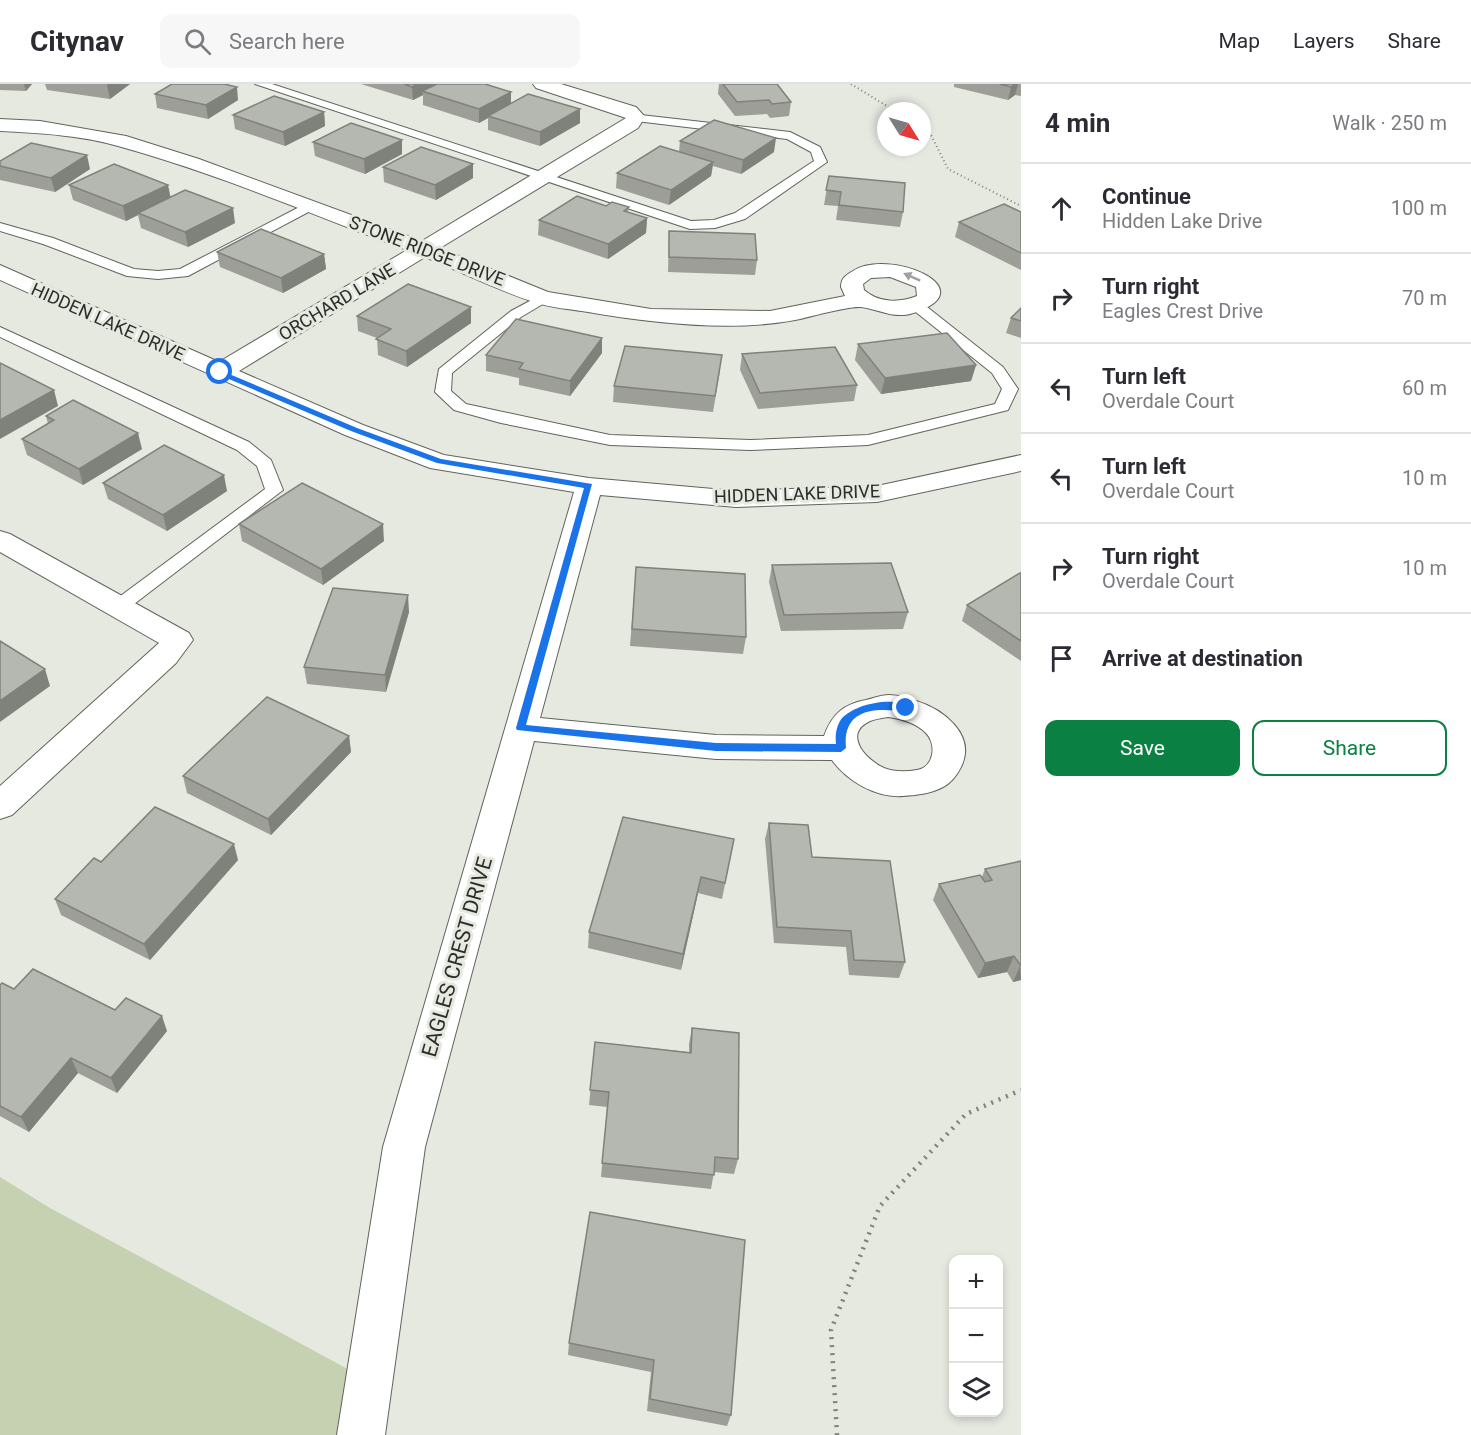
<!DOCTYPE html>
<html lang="en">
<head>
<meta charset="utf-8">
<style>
	body { margin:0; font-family:Roboto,sans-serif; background:#f7f7f7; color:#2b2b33 }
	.controls { position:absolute; right:18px; bottom:18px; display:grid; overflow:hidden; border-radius:12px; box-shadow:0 3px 9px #0003 }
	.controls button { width:54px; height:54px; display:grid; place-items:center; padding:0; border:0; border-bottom:2px solid #e1e1e2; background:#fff; color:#2b2b33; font:30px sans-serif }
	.compass { position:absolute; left:877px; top:18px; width:54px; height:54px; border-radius:50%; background:#fff; box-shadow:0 3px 9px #0003; rotate:127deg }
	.stop { position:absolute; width:18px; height:18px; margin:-14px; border:4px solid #1a73e8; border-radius:50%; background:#fff }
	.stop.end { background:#1a73e8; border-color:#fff; box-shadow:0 2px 6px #0008 }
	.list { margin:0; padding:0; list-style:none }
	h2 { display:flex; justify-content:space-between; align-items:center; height:78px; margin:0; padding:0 24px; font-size:26px }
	h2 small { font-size:20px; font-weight:400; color:#7c7c81 }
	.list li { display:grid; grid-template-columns:39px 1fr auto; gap:18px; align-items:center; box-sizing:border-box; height:90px; padding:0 24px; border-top:2px solid #e1e1e2 }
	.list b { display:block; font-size:22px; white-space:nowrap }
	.list p { margin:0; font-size:20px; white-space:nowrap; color:#7c7c81 }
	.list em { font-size:20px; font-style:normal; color:#7c7c81 }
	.actions { display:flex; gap:12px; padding:18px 24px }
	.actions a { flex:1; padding:14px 0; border:2px solid #0b8043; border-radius:12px; text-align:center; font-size:21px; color:#0b8043 }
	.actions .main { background:#0b8043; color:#fff }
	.icon { flex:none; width:33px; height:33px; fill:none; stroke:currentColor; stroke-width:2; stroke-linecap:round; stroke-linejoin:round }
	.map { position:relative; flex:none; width:1021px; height:1351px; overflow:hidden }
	header { display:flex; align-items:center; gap:36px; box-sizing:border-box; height:84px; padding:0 30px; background:#fff; border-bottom:2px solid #e1e1e2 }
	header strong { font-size:28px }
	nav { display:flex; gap:33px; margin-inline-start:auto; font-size:21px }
	.search { width:420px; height:54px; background:#f7f7f7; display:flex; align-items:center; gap:15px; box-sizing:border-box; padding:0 21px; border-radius:12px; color:#7c7c81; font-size:22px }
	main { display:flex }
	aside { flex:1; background:#fff }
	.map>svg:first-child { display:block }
</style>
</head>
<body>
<header>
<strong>Citynav</strong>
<div class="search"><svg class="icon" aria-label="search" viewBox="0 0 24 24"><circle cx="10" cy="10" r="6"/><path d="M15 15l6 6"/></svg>Search here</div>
<nav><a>Map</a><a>Layers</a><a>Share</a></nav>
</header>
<main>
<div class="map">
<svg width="1021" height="1351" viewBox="0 0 1021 1351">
	<rect width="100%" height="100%" fill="#e5e9e0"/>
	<!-- green -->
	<polygon fill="#c5d1b0" points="0,1093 50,1124 355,1289 348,1351 0,1351"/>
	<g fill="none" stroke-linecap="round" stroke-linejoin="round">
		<!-- service casing -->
		<g stroke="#61645d" stroke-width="2">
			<g id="service">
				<polygon points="255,0 272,0 691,137 714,136 735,129 814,77 811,68 787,55 636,37 630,33 632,30 790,48 820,63 827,78 745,135 715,144 690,145"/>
				<polygon points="309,118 314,119 316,122 314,125 188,192 158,195 127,192 43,160 0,147 0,139 53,154 134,185 158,187 180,185"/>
				<polygon points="543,210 550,214 548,217 521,233 452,289 451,307 466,320 610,351 750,356 868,351 995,320 1002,305 992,289 912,225 910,222 912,219 922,219 1003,283 1018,305 1008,326 868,361 750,366 610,361 501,339 454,326 435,308 439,285 511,227"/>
				<polygon points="0,243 249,358 271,376 283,406 125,527 118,529 111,527 109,523 111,519 265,405 257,382 237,366 0,253"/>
			</g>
		</g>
		<!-- minor casing -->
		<g stroke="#61645d" stroke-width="2">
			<g id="minor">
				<path d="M 533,0 L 561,0 L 636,23 L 645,33 L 638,44 L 440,164 L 548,208 L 651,225 L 770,227 L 845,212 L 841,203 C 841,194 846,191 853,187 C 888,164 982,203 919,227 C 895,237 883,226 861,223 C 847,222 810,233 795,236 C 732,248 651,239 588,228 C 570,225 551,224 534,218 C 497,206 461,188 425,173 L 239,287 L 363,341 L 444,371 L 589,394 L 736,407 L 877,402 L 1021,371 L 1021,387 L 877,418 L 736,423 L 600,411 L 540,634 L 716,651 L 824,652 C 832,630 844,620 866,616 C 874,614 882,611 889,611 C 898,611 908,614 916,617 C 943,625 977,651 961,683 C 957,691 951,699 943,703 C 930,710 916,711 903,712 C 876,714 847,697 832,676 L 716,675 L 534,657 L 425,1063 L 385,1351 L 337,1351 L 383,1063 L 574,408 L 430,384 L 345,351 L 0,196 L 0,181 L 219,278 L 407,166 C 311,130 216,89 118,62 C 80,51 39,49 0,47 L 0,35 L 40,37 L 126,52 L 199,75 L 422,157 L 626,34 L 536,4 ZM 890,193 L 916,203 L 917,212 C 899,219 879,219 864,206 L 863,200 L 871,194 ZM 888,633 C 902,635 916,639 926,649 C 937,661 934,683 917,686 C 906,688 894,688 884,684 C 866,676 842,650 870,637 C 875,635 882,634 888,633 Z"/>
				<polygon points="0,447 10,450 189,549 193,556 176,579 12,731 0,735 0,702 159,559 0,468"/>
			</g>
		</g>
		<!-- path-far1 -->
		<g stroke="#80837d" stroke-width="2" stroke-dasharray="1 3" stroke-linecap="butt">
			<polyline points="851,0 895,27"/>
			<polyline points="922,44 930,49 948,85 1021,122"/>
		</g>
		<!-- path -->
		<polyline stroke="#80837d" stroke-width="4.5" stroke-dasharray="2 6" stroke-linecap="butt" points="837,1351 831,1246 880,1122 966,1030 1021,1006"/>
		<!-- service -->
		<use href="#service" fill="#fff" fill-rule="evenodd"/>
		<!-- minor -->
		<use href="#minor" fill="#fff" fill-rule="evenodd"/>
	</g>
	<!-- wall -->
	<g fill="#9c9e97">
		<polygon points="0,0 32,0 26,7 0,6"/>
		<polygon points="45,0 130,0 110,15 47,6"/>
		<polygon points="361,0 485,0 511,19 580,25 580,39 540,62 488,46 488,34 479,39 423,21 423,11 413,16"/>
		<polygon points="719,0 777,0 791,18 789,32 770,34 767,30 735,32 718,10"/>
		<polygon points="954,0 1021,0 1021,12 1015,11 1008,16 954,3"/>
		<polygon points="155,10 238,16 208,35 157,24"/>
		<polygon points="324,28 325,42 285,62 235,45 233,31"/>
		<polygon points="402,56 402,70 365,90 315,72 313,58"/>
		<polygon points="680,57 774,68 741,90 713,82 711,92 669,121 616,104 617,89 679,68"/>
		<polygon points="0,77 90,85 55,108 0,96"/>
		<polygon points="383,83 473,94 436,116 384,98"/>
		<polygon points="829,92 903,128 900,143 836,136 838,122 824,121"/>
		<polygon points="69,101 170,113 235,139 188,163 141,144 138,131 126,137 73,116"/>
		<polygon points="606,122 629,123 628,128 647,134 646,149 608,175 538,151 539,136"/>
		<polygon points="1021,128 1021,186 955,153 959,138"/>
		<polygon points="669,147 757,176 755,191 668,188"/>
		<polygon points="217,168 324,170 326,185 283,209 220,183"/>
		<polygon points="1021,224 1021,254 1006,249 1011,234"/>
		<polygon points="357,232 471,239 407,283 378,271 377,254 358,247"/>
		<polygon points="602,254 602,269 570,312 519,301 519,294 486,287 486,271"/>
		<polygon points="858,260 976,281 971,297 881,310 855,276"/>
		<polygon points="742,270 857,301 854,317 758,325 740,286"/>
		<polygon points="720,287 713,328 613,318 614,302"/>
		<polygon points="46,332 142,365 83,401 27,371 22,355 48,340"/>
		<polygon points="103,399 227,407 167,447 108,415"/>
		<polygon points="239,440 384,457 323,501 242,457"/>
		<polygon points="772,481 908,528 903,545 781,547 769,498"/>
		<polygon points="636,483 746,553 743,570 630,562"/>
		<polygon points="1021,489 1021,577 962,537 967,521"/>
		<polygon points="409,528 386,608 307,600 304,583"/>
		<polygon points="349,652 351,668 271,751 187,709 183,692"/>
		<polygon points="769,739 812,773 905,878 899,894 849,891 846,863 774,859 765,755"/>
		<polygon points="734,755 722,815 698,809 681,886 588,864 589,848"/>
		<polygon points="238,776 150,876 61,831 55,815 101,778"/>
		<polygon points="1021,777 1021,896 1013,898 1007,888 978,894 933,816 939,800 982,793 985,785"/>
		<polygon points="0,901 14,905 115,926 167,947 117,1009 78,989 29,1048 0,1032"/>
		<polygon points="692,944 738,1075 734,1090 714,1088 711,1105 601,1093 607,1023 589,1021 595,958 689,968 689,960"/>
		<polygon points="590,1128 731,1331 727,1342 647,1327 651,1288 568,1271 569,1259"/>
	</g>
	<!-- shaded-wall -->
	<g fill="#7f817b">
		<polygon points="24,0 32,0 26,7"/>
		<polygon points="109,0 130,0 110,15 107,1"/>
		<polygon points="417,0 445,0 422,7 423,11 413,16 412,3"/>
		<polygon points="1015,0 1018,0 1015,11 1008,16 1011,3"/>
		<polygon points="237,3 238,16 208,35 206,21"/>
		<polygon points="511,8 511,22 488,32 488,34 479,39 479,25"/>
		<polygon points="580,25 580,39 540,62 540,48"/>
		<polygon points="324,28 325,42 285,62 283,48"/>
		<polygon points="776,54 774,68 741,90 743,76"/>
		<polygon points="402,56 402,70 365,90 364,75"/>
		<polygon points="87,71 90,85 55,108 51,94"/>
		<polygon points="713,78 711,92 669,121 671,106"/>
		<polygon points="473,80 473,94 436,116 435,101"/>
		<polygon points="168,101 171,115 138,129 138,131 126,137 123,122"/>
		<polygon points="233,124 235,139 188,163 185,148"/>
		<polygon points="647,134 646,149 608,175 608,160"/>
		<polygon points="324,170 326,185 283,209 281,194"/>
		<polygon points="471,223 471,239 407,283 406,267"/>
		<polygon points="602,254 602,269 570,312 570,297"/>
		<polygon points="976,281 971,297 881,310 885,294"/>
		<polygon points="54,306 58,322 0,355 0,336"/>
		<polygon points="138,349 142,365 83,401 79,385"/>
		<polygon points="224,391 227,407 167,447 163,431"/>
		<polygon points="383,440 384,457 323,501 321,485"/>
		<polygon points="408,511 409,528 386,608 385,591"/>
		<polygon points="45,585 50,602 0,638 0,617"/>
		<polygon points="349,652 351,668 271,751 268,735"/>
		<polygon points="234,760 238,776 150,876 144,860"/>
		<polygon points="701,793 698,809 681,886 683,870"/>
		<polygon points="1014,872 1007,888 978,894 985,879"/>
		<polygon points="1020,882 1021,896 1013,898"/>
		<polygon points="162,932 167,947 117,1009 111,994"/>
		<polygon points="71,974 78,989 29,1048 21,1033"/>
	</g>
	<!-- building -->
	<g fill="#b5b8b0" stroke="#7f817b" stroke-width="1.5">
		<polygon points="172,0 224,0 237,3 206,21 155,10"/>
		<polygon points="404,0 417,0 412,3"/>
		<polygon points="437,0 485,0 511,8 479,25 422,7"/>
		<polygon points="723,0 777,0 791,18 772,20 769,16 737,18"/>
		<polygon points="1000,0 1015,0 1011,3"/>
		<polygon points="528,10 580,25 540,48 488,32"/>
		<polygon points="274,12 324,28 283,48 233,31"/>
		<polygon points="714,36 776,54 743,76 680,57"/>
		<polygon points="351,39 402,56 364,75 313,58"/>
		<polygon points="31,59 87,71 51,94 0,82 0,77"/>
		<polygon points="660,62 713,78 671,106 617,89"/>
		<polygon points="421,63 473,80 435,101 383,83"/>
		<polygon points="114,80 168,101 123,122 69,101"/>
		<polygon points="829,92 905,99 903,128 839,121 841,108 826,106"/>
		<polygon points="185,106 233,124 185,148 138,129"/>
		<polygon points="577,112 606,122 612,118 629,123 624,127 647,134 608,160 539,136"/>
		<polygon points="1004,120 1021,128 1021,169 959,138"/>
		<polygon points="261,145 324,170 281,194 217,168"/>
		<polygon points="669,147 755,150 757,176 669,173"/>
		<polygon points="408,200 471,223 406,267 376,255 391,245 357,232"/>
		<polygon points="1021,224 1021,237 1011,234"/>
		<polygon points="516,235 602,254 570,297 519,285 523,279 486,271"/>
		<polygon points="947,249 976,281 885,294 858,260"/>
		<polygon points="625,262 722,271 715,312 614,302"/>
		<polygon points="835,263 857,301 760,309 742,270"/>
		<polygon points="0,279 54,306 0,336"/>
		<polygon points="73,316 138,349 79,385 22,355 54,336 46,332"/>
		<polygon points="164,361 224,391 163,431 103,399"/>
		<polygon points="302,399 383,440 321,485 239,440"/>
		<polygon points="891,479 908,528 784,531 772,481"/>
		<polygon points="636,483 745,490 746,553 632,545"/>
		<polygon points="1020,489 1021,489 1021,557 967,521"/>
		<polygon points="333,504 408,511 385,591 304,583"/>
		<polygon points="0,557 45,585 0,617"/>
		<polygon points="267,613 349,652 268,735 183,692"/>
		<polygon points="155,723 234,760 144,860 55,815 94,774 101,778"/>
		<polygon points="623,733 734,755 725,799 701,793 683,870 589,848"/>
		<polygon points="769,739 808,741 812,773 890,777 905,878 854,876 851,847 777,843"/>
		<polygon points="1021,777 1021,882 1014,872 985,879 939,800 980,791 985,798 992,796 985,785"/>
		<polygon points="33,885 115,926 126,914 162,932 111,994 71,974 21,1033 0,1022 0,901 2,899 14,905"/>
		<polygon points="692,944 739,949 738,1075 715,1073 714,1091 602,1079 609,1008 590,1006 595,958 691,969"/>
		<polygon points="590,1128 745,1156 731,1331 650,1315 654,1276 569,1259"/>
	</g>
	<!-- one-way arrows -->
	<defs><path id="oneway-solid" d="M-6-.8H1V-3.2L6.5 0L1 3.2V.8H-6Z" transform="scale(1.5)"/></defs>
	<use fill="#a0a09f" href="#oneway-solid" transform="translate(912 193) rotate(-156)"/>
	<!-- route -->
	<path fill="#1a73e8" d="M 217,287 L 222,287 L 357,344 L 441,375 L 592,400 L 526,641 L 716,659 L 836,660 C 835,652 836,644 840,637 C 851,620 896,611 911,624 L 906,628 C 876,623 842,624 846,664 L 841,668 L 716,667 L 517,646 L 516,644 L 584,404 L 437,379 L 351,347 L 217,290 Z"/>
	<g text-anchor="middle" stroke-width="6" stroke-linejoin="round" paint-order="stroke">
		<!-- far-street labels -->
		<g font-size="18" fill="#2c2d2a" stroke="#e5e9e0">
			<text transform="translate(427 167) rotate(21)" y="6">STONE RIDGE DRIVE</text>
			<text transform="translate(337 218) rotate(-31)" y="6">ORCHARD LANE</text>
			<text transform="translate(108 238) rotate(24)" y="6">HIDDEN LAKE DRIVE</text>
			<text transform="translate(797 410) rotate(-2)" y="6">HIDDEN LAKE DRIVE</text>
		</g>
		<!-- street labels -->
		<g font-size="21" fill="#2c2d2a" stroke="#e5e9e0">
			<text transform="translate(457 873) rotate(-74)" y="7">EAGLES CREST DRIVE</text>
		</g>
	</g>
</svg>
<div class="controls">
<button>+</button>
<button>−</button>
<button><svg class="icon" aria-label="layers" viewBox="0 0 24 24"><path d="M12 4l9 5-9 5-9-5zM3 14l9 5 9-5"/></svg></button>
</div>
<svg class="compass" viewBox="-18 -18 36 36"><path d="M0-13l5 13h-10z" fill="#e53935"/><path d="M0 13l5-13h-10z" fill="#7c7c81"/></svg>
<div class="stop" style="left:220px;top:288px"></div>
<div class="stop end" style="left:906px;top:624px"></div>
</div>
<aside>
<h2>4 min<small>Walk · 250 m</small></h2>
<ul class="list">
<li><svg class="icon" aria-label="ahead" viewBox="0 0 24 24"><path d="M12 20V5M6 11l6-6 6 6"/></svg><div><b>Continue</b><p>Hidden Lake Drive</p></div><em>100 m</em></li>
<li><svg class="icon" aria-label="right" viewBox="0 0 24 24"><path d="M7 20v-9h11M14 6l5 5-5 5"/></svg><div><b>Turn right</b><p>Eagles Crest Drive</p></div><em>70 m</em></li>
<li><svg class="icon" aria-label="left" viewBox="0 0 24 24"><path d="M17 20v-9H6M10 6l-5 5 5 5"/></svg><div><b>Turn left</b><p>Overdale Court</p></div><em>60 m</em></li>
<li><svg class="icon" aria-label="left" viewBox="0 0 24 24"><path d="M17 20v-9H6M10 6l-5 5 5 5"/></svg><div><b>Turn left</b><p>Overdale Court</p></div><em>10 m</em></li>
<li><svg class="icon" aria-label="right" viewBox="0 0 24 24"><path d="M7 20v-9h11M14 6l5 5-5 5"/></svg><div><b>Turn right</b><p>Overdale Court</p></div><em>10 m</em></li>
<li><svg class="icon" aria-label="arrive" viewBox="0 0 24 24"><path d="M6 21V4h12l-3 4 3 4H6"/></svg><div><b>Arrive at destination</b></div></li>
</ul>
<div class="actions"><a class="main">Save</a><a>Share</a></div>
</aside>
</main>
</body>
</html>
